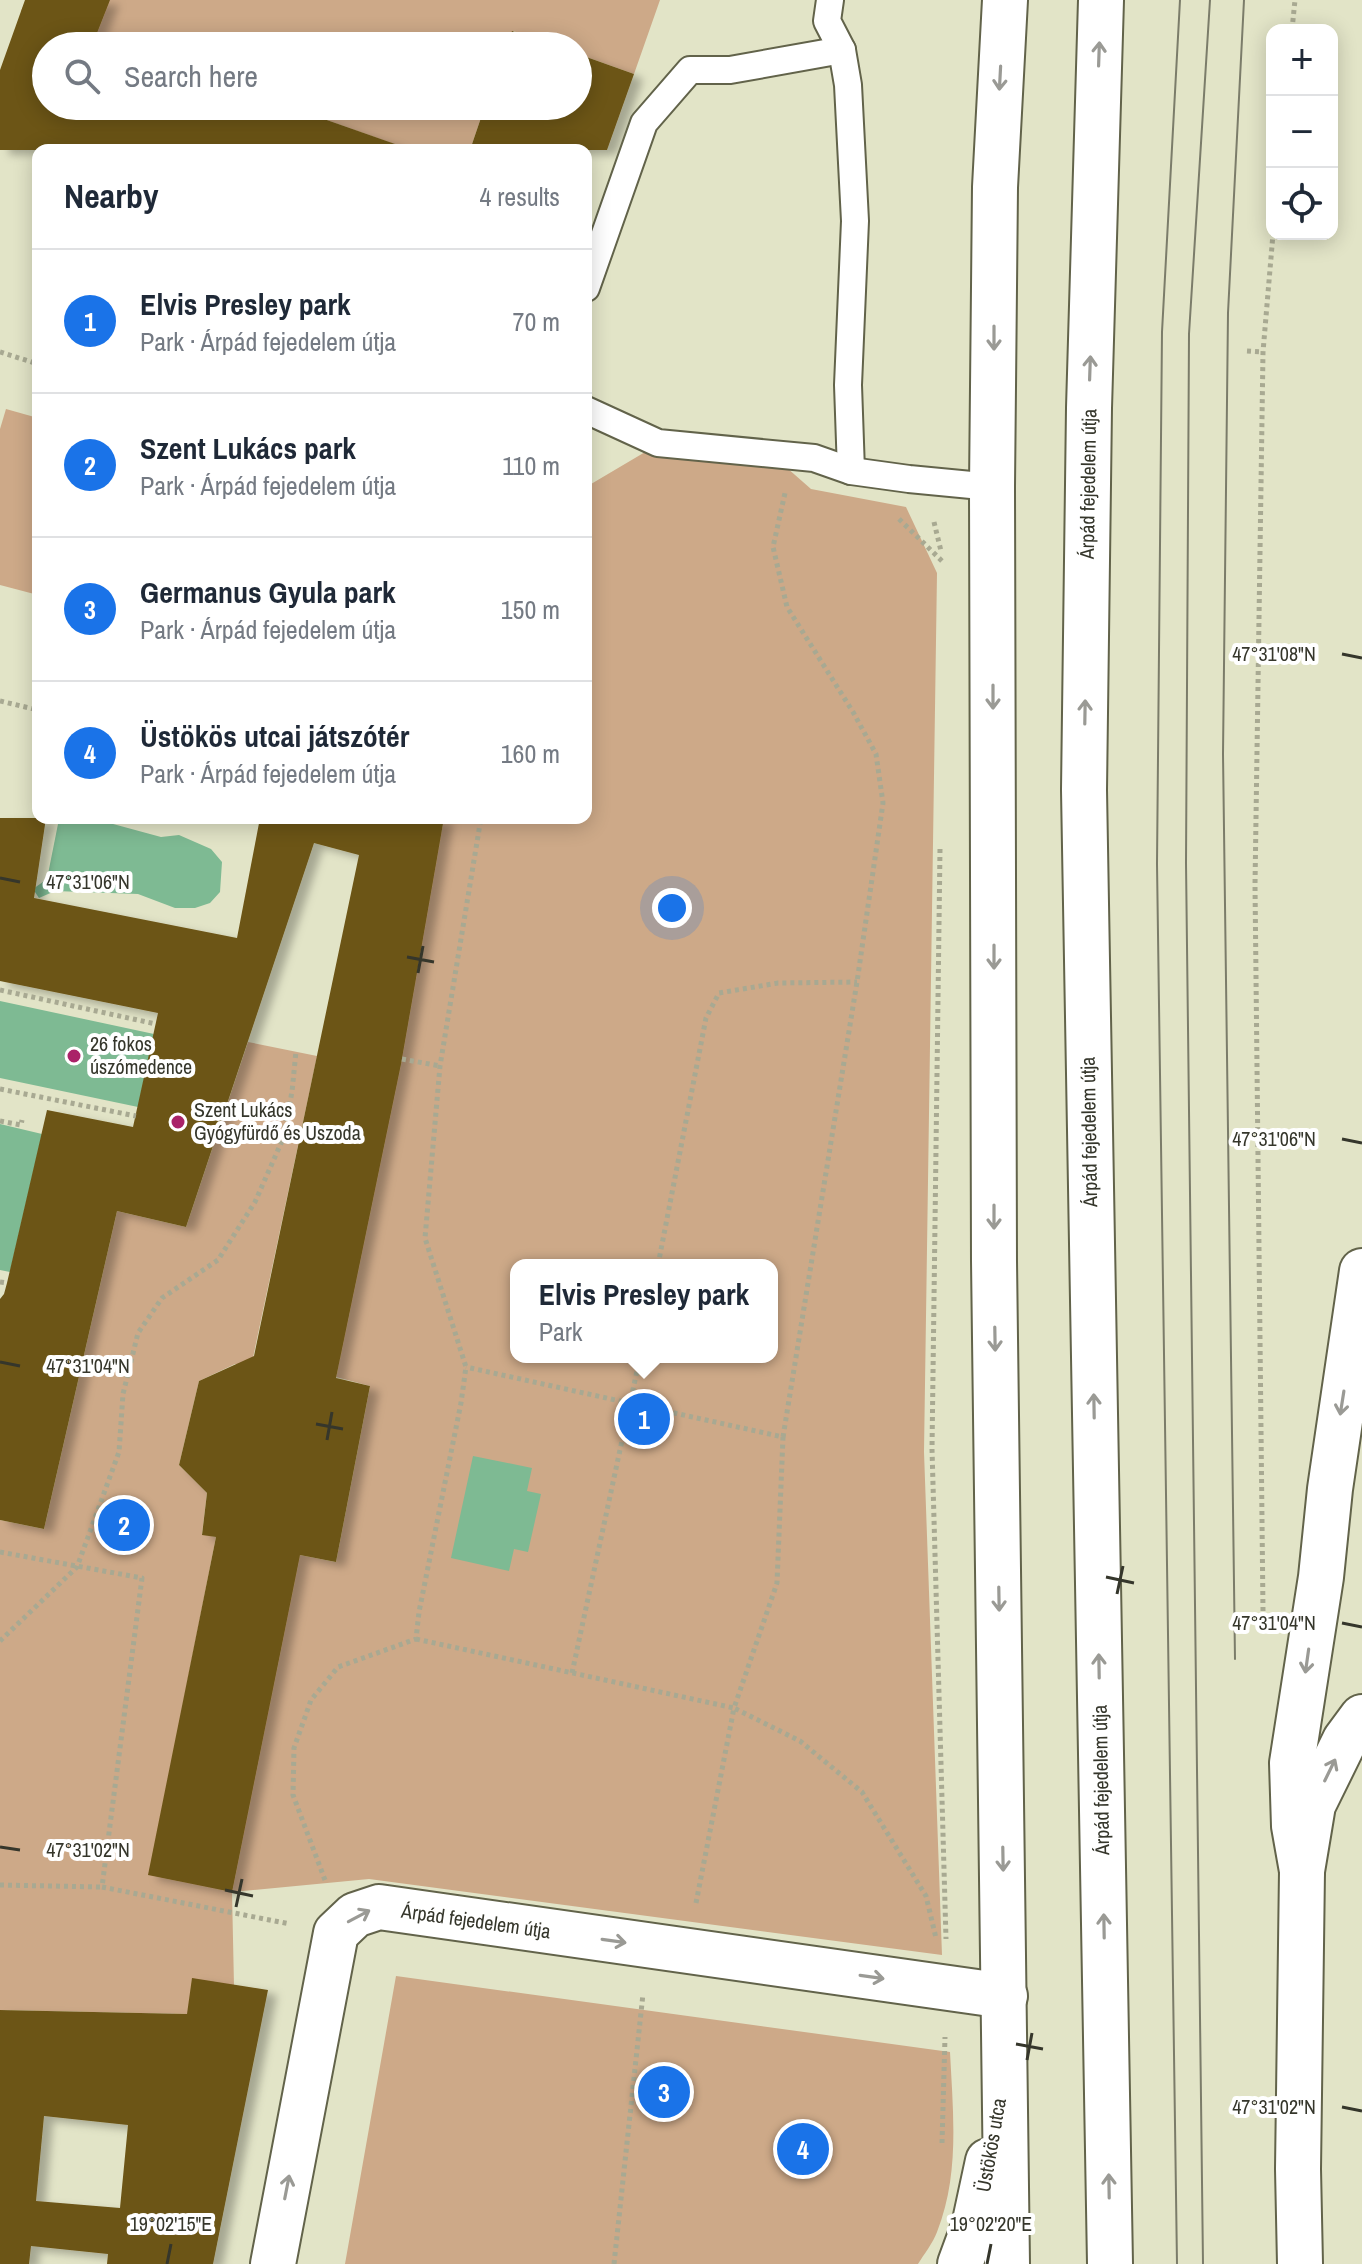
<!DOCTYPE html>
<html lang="en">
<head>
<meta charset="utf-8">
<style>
	body { margin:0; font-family:"Archivo Narrow",sans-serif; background:#f2f2f3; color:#1f2937 }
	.controls { position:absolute; right:24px; top:24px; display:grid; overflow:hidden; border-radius:16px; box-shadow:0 4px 20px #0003 }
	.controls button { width:72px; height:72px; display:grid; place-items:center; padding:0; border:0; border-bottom:2px solid #e0e1e3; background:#fff; color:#1f2937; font:40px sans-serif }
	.you { position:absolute; left:672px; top:908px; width:28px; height:28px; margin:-20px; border:6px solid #fff; border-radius:50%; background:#1a73e8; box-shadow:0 0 0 12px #1a73e833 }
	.badge { display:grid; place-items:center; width:52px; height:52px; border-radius:50%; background:#1a73e8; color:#fff; font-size:26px; font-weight:700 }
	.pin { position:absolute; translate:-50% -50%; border:4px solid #fff; box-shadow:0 2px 8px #0006 }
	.popup { position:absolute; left:510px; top:1259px; width:268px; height:104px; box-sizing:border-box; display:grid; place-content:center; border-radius:16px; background:#fff; filter:drop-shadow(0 2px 6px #0005); font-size:26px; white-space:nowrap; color:#747a83 }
	.popup b { font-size:30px; color:#1f2937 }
	.popup::after { content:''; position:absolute; left:50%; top:100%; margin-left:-16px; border:16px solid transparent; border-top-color:#fff }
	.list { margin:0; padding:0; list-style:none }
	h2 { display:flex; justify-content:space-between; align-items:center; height:104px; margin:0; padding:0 32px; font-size:34px }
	h2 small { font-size:26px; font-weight:400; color:#747a83 }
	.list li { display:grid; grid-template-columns:52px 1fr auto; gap:24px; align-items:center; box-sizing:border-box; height:144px; padding:0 32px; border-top:2px solid #e0e1e3 }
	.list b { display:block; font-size:30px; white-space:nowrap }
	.list p { margin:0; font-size:26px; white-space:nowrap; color:#747a83 }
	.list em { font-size:26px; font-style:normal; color:#747a83 }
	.icon { flex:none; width:44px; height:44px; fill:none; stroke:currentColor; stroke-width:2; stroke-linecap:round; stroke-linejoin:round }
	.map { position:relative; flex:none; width:1362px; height:2264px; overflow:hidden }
	.search { position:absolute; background:#fff; box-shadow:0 4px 20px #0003; left:32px; top:32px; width:560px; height:88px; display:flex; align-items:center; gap:20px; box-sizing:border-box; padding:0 28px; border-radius:44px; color:#747a83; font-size:30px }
	.panel { position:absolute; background:#fff; box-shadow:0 4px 20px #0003; left:32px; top:144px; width:560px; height:680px; border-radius:16px }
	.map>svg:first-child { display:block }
</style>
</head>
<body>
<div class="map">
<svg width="1362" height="2264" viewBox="0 0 1362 2264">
	<defs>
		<filter id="shadow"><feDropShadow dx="9" dy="5" stdDeviation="4" flood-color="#0004"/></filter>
	</defs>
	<rect width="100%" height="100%" fill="#e2e4c7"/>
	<!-- green -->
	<g fill="#cda988" fill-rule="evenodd">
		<polygon points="26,0 660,0 634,74 578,54 578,46 555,46 513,31 507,46 119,46 21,11"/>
		<polygon points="287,106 485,106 470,150 411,150"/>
		<polygon points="6,409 38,418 38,595 0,585 0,429"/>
		<path d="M 657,445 L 770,453 L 811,489 L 906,507 L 937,573 L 924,1452 L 942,1955 L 369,1879 L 232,1892 L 234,1986 L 187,2014 L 0,2010 L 0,1520 L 44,1529 L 117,1211 L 186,1227 L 248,1042 L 317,1056 L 251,1367 L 235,1364 L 199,1381 L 179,1465 L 207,1493 L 202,1534 L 216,1537 L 149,1875 L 300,1555 L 336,1562 L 370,1386 L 336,1377 L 444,818 L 586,818 L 586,487 ZM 516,1265 L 772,1265 L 772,1357 L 516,1357 Z"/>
		<path d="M 396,1976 L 950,2052 C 953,2113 960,2174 937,2232 C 933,2243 924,2254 918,2264 L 345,2264 Z"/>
	</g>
	<!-- water -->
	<g fill="#7eba93">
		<polygon points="53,818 91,818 161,837 179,835 211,849 222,862 220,892 210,903 195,908 175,908 138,894 55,891 39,898 33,889 47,879 58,824"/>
		<polygon points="0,1001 154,1034 138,1107 0,1078"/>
		<polygon points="0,1124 42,1134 10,1272 0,1270"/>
		<polygon points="473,1456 532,1468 527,1491 541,1494 528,1552 514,1549 509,1571 451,1558"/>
	</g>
	<!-- building -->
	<g fill="#6c5416" fill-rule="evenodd" filter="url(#shadow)">
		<polygon points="25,0 110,0 95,38 119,46 46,46 46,106 287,106 395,144 394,150 0,150 0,70"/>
		<polygon points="512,31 534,39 555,46 507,46"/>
		<polygon points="578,54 634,74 607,150 470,150 485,106 578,106"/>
		<polygon points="0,818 46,818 34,898 237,938 260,818 444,818 401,1064 336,1378 370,1386 336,1562 300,1555 232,1892 148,1875 216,1537 202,1535 207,1493 179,1465 199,1381 254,1356 359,855 314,843 186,1227 117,1211 44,1529 0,1520 0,1299 4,1294 7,1283 47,1110 133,1127 158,1013 0,981"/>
		<path d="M 192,1978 L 268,1990 L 213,2264 L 107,2264 L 108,2254 L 31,2246 L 29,2264 L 0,2264 L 0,2010 L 187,2014 ZM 44,2116 L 128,2125 L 120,2208 L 36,2201 Z"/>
	</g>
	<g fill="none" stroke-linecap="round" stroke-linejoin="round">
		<!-- service casing -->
		<g stroke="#62634a" stroke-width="30">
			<g id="service">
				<polyline points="830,0 827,21 842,50 848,85 855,221 848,385 851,471"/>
				<polyline points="586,288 644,123 690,70 730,70 842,50"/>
				<polyline points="586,410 658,443 814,458 851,471 909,479 992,487"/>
			</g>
		</g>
		<!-- minor casing -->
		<g stroke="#62634a" stroke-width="48">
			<polyline id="minor" points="273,2264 336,1933 355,1915 379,1907 1005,1996"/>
		</g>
		<!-- secondary casing -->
		<g stroke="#62634a" stroke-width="48">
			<g id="secondary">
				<polyline points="1005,0 995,187 992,487 994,1261 1007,2264"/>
				<polyline points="1101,0 1089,408 1084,790 1110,2264"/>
				<polyline points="1302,1871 1294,1826 1292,1763 1321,1577 1330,1489 1362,1271"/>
				<polyline points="960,2264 974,2226 988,2161"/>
				<polyline points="1300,2264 1298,2169 1302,1871 1313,1805 1345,1740 1362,1717"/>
			</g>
		</g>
		<!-- path -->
		<g stroke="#a8a992" stroke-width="5" stroke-dasharray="4 4" stroke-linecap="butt">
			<polyline points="1292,30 1295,0"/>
			<polyline points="1247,351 1263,352"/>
			<polyline points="0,352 38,364"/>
			<polyline points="899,519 943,562"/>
			<polyline points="934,522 941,551"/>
			<polyline points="0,701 38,710"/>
			<polyline points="940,849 932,1449 946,1939"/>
			<polyline points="0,990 156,1024"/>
			<polyline points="402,1059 440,1066"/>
			<polyline points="0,1089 136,1116"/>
			<polyline points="0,1121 21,1125 22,1120"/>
			<polyline points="658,1265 706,1018 719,993 778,983 857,982"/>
			<polyline points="0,1282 7,1283"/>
			<polyline points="783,1437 857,982 883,803 876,754 853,712 787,607 773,547 785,493"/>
			<polyline points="0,1552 142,1578 102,1887 290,1924"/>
			<polyline points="1263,1611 1255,885 1263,352 1273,234"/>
			<polyline points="416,1639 734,1708 777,1583 783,1437 466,1367"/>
			<polyline points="0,1641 77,1567 119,1452 123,1394 138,1333 162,1298 218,1260 255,1202 282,1141 292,1092 296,1051"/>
			<polyline points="572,1673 640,1357"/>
			<polyline points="325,1880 293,1795 294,1748 311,1700 338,1667 416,1639 419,1612 461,1403 466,1367 425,1238 440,1066 481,818"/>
			<polyline points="0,1885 102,1887"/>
			<polyline points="696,1903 734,1708 800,1741 862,1792 926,1896 936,1938"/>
			<polyline points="942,2143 945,2037"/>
			<polyline points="614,2264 643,1994"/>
		</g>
		<!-- service -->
		<use href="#service" stroke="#fff" stroke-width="26"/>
		<!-- minor -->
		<use href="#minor" stroke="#fff" stroke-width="44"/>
		<!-- secondary -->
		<use href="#secondary" stroke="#fff" stroke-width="44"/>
		<!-- tram -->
		<g stroke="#7b7c6a" stroke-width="2">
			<polyline points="1235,1659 1223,754 1228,313 1244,0"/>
			<polyline points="1177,2264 1157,864 1162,332 1180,0"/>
			<polyline points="1203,2264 1186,863 1189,334 1210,0"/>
		</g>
	</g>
	<!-- one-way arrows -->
	<defs><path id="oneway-shaft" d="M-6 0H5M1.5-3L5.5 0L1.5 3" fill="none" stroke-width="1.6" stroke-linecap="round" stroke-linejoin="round" transform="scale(2)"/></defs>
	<g stroke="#9a9a95">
		<use href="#oneway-shaft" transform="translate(1099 54) rotate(-88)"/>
		<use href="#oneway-shaft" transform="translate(1000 78) rotate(93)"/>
		<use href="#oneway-shaft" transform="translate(994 338) rotate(90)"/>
		<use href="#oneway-shaft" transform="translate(1090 368) rotate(-88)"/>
		<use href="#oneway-shaft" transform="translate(993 697) rotate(90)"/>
		<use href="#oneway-shaft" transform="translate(1085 712) rotate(-89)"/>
		<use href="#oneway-shaft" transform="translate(994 957) rotate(90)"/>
		<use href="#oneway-shaft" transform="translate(994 1217) rotate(90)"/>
		<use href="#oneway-shaft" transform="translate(995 1339) rotate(89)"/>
		<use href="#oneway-shaft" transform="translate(1342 1403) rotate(99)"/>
		<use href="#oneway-shaft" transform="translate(1094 1406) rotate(-91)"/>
		<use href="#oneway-shaft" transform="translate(999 1599) rotate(89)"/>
		<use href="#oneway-shaft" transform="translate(1307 1661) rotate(98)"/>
		<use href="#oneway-shaft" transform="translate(1099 1666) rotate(-91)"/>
		<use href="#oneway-shaft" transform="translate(1330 1770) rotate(-64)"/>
		<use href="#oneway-shaft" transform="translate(1003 1859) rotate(89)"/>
		<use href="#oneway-shaft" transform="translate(359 1916) rotate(-28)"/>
		<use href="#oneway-shaft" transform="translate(1104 1926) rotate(-91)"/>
		<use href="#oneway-shaft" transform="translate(614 1941) rotate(8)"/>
		<use href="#oneway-shaft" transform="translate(872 1977) rotate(8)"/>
		<use href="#oneway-shaft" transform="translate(1109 2186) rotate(-91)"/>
		<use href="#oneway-shaft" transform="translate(287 2187) rotate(-79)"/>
	</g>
	<!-- ticks -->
	<path fill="none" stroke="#35362b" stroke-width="3" d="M 1342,654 L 1362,658M 0,878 L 20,882M 407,957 L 434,962M 418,973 L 423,946M 1342,1139 L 1362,1143M 0,1362 L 20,1366M 316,1424 L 343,1429M 327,1440 L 332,1412M 1106,1577 L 1134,1583M 1117,1594 L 1123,1566M 1342,1623 L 1362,1627M 0,1847 L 20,1850M 225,1890 L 253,1896M 236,1907 L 242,1879M 1016,2044 L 1043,2049M 1027,2060 L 1032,2033M 1342,2107 L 1362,2111M 167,2264 L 171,2244M 987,2264 L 991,2244"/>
	<!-- markers -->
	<g fill="#aa2268" stroke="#fff" stroke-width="3">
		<circle cx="74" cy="1056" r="8"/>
		<circle cx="178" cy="1122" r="8"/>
	</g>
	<g text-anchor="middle" stroke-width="8" stroke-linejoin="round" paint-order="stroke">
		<!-- street labels -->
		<g font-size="20" fill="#35362b" stroke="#fff">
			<text transform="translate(1088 484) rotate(-89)" y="7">Árpád fejedelem útja</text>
			<text transform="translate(1089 1132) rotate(-91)" y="7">Árpád fejedelem útja</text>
			<text transform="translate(1101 1780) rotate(-91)" y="7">Árpád fejedelem útja</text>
			<text transform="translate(476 1921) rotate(8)" y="7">Árpád fejedelem útja</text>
			<text transform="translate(991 2145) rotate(-80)" y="7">Üstökös utca</text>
		</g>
		<!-- poi labels -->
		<g font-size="20" fill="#35362b" stroke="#fff" text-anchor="start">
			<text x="90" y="1051">26 fokos<tspan x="90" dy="23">úszómedence</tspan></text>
			<text x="194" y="1117">Szent Lukács<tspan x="194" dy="23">Gyógyfürdő és Uszoda</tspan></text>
		</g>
	</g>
	<g font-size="20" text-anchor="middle" fill="#35362b" stroke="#fff" stroke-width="8" stroke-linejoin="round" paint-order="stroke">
		<text x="1274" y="661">47°31'08"N</text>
		<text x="88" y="889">47°31'06"N</text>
		<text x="1274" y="1146">47°31'06"N</text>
		<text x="88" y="1373">47°31'04"N</text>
		<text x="1274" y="1630">47°31'04"N</text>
		<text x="88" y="1857">47°31'02"N</text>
		<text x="1274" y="2114">47°31'02"N</text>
		<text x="171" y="2231">19°02'15"E</text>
		<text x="991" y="2231">19°02'20"E</text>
	</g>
</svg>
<div class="controls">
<button>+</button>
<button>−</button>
<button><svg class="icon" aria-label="locate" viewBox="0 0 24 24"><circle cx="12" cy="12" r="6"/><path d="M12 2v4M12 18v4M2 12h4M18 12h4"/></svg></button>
</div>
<div class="you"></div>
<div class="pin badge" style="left:644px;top:1419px">1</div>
<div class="popup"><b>Elvis Presley park</b>Park</div>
<div class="pin badge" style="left:124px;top:1525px">2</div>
<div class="pin badge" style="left:664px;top:2092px">3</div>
<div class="pin badge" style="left:803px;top:2149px">4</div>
<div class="search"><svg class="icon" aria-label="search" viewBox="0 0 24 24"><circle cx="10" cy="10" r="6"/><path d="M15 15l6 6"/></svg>Search here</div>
<section class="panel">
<h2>Nearby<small>4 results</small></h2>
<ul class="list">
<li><span class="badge">1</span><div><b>Elvis Presley park</b><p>Park · Árpád fejedelem útja</p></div><em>70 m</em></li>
<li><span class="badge">2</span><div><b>Szent Lukács park</b><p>Park · Árpád fejedelem útja</p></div><em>110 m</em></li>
<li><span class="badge">3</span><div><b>Germanus Gyula park</b><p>Park · Árpád fejedelem útja</p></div><em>150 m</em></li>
<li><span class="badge">4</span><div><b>Üstökös utcai játszótér</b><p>Park · Árpád fejedelem útja</p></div><em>160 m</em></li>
</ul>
</section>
</div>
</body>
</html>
